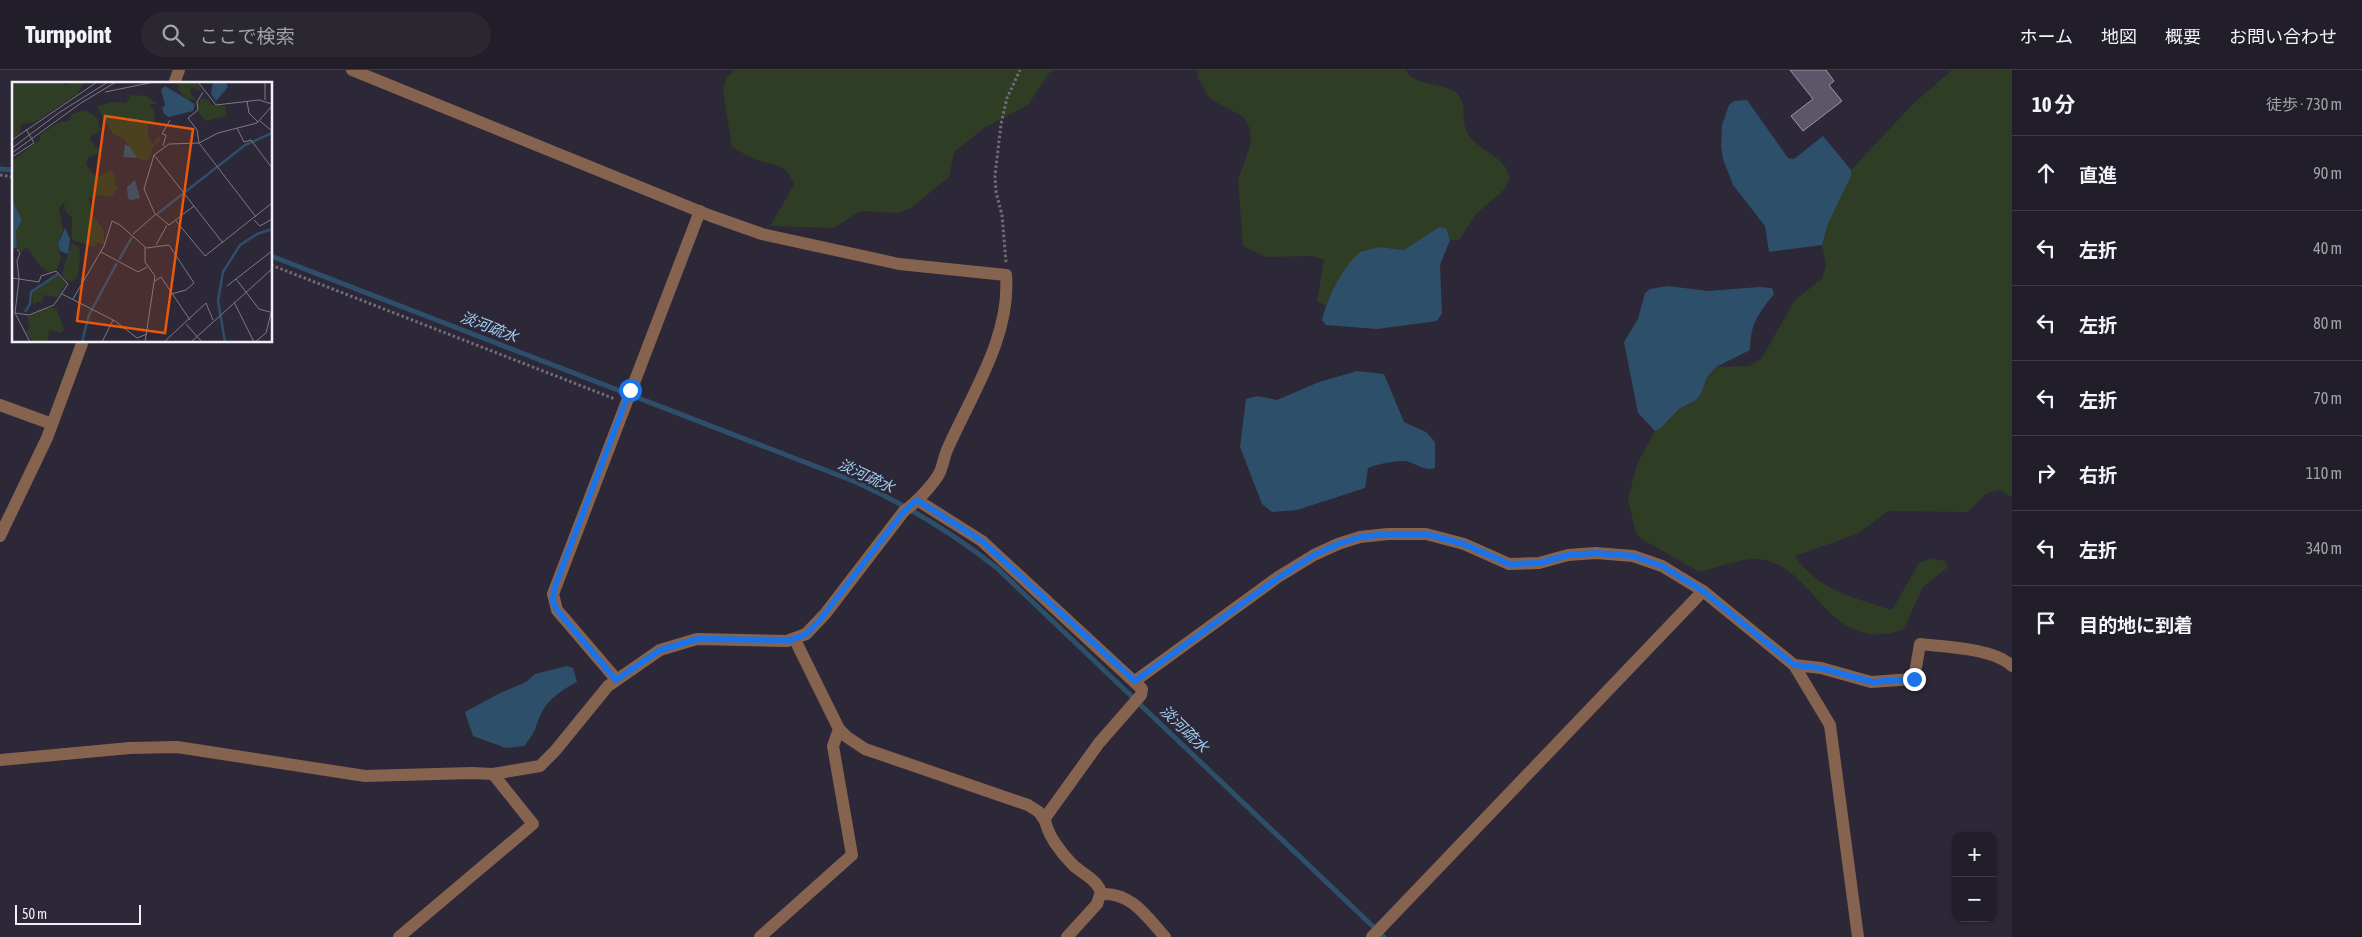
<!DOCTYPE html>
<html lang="ja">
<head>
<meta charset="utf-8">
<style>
	body { margin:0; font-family:"Asap Condensed","Noto Sans JP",sans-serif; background:#2a2731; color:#f1f3f6 }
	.controls { position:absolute; right:15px; bottom:15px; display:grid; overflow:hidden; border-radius:10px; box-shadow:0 1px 4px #0004 }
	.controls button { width:45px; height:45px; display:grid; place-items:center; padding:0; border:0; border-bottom:1px solid #3f3c46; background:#221e29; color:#f1f3f6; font:25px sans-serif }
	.scale { position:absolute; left:15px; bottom:12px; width:126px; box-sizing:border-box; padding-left:5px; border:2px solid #f2eff9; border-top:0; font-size:14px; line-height:18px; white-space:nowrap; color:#f2eff9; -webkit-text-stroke:4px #2d2837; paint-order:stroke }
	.stop { position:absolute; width:15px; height:15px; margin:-11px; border:4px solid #1a73e8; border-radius:50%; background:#fff }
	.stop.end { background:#1a73e8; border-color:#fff; box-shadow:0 1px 5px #0008 }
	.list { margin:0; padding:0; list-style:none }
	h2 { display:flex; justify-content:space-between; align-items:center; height:65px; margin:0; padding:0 20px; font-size:21px }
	h2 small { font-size:16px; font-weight:400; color:#a2a2a8 }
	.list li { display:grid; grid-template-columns:32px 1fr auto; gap:15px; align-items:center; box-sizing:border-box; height:75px; padding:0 20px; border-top:1px solid #3f3c46 }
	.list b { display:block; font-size:19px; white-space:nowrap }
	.list em { font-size:16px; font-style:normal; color:#a2a2a8 }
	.icon { flex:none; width:28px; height:28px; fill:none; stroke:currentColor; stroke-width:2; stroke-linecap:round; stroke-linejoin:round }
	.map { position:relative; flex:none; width:2012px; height:867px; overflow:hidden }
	header { display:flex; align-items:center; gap:30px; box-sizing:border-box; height:70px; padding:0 25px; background:#221e29; border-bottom:1px solid #3f3c46 }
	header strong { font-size:24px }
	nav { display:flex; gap:28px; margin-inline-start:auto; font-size:18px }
	.search { width:350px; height:45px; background:#2a2731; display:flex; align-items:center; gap:12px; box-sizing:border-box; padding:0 18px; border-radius:28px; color:#a2a2a8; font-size:19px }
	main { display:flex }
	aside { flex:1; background:#221e29 }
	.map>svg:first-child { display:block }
</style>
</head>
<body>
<header>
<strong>Turnpoint</strong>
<div class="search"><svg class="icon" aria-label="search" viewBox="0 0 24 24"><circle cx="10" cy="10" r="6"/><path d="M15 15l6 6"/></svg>ここで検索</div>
<nav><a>ホーム</a><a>地図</a><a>概要</a><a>お問い合わせ</a></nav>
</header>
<main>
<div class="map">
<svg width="2012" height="867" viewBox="0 0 2012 867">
	<rect width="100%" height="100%" fill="#2d2837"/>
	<!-- green -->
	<g fill="#2f3d24">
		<path d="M 735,0 L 1055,0 L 1049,3 L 1028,35 L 984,58 L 954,82 L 949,107 L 911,138 L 899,143 L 860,141 L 834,158 L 770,156 L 794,115 C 787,93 776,96 757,90 C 748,87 740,81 732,77 L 723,22 L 726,8 Z"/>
		<path d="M 1199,0 L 1406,0 C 1411,15 1441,13 1454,21 C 1468,30 1461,46 1466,60 C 1472,75 1492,82 1503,94 C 1506,97 1508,103 1510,107 L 1505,119 L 1476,144 L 1459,170 L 1450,170 L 1446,158 L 1439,157 L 1404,180 L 1379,177 L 1335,217 L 1326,236 L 1317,231 L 1324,190 L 1312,186 L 1266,187 L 1243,176 L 1238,110 L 1251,73 L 1250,59 L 1244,47 L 1210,29 L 1197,6 Z"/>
		<path d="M 1952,0 L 2012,0 L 2012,427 L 1999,420 L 1987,423 L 1968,442 L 1888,441 L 1857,464 L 1795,486 C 1817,520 1855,528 1892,540 L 1919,493 L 1931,488 L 1944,491 L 1948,497 L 1923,517 L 1903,560 C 1893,562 1880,566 1869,564 C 1822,557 1806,493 1758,489 C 1745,487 1713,499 1699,502 L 1640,468 L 1636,463 L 1628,429 L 1637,394 L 1655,361 L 1661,358 L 1679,339 L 1696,330 L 1701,324 L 1707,307 L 1716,297 L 1749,296 L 1761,289 L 1795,230 L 1822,209 L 1826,195 L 1822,175 L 1828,154 L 1851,106 L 1851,100 L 1913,34 Z"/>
	</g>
	<!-- water -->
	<g fill="#2d4f6a">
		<polygon points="1747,30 1788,88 1794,89 1823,66 1851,100 1851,106 1828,154 1822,175 1769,182 1765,156 1733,115 1723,89 1721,76 1722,55 1729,35 1734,31"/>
		<path d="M 1439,157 L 1446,158 L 1450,170 L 1440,195 L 1442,243 L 1437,251 L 1377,259 L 1326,255 L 1322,250 C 1328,226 1342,198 1360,182 L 1379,177 L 1404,180 Z"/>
		<path d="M 1668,216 L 1708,221 L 1759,217 L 1772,218 L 1774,224 C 1758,244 1750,254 1750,280 L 1716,297 L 1707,307 L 1701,324 L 1696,330 L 1679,339 L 1661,358 L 1655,361 L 1638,343 L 1624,272 L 1638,249 L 1645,223 L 1650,219 Z"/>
		<path d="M 1357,301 L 1384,304 L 1404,352 L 1426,362 L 1435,372 L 1435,398 C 1424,402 1415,392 1404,391 C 1393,391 1378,394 1368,398 L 1365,418 L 1297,440 L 1272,442 L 1262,434 L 1240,377 L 1246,329 L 1258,326 L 1277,330 L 1319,312 Z"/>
		<path d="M 567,596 L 573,598 L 577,612 C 563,619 547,630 541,644 C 534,660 536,662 524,676 L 506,678 L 473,666 L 465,642 L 498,624 L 526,612 L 535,604 Z"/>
	</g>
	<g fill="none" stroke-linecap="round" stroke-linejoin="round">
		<!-- stream -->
		<g stroke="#2d4f6a" stroke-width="5">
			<polyline points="0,99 14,100"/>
			<path d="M 271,186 L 856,412 C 906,435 953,463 997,498 L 1384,867"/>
		</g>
	</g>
	<!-- building -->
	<polygon fill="#5c5668" stroke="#9a95a8" points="1790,0 1826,0 1834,11 1829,15 1842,31 1803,61 1791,46 1813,29"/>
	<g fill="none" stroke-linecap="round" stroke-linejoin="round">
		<!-- path -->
		<g stroke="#716c7a" stroke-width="3" stroke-dasharray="2.5 2.5" stroke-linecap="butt">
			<polyline points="0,105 14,107"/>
			<polyline points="1006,192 1002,145 996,122 995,106 1001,54 1007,28 1020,0"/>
			<polyline points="271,195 615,329"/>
		</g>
		<!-- street -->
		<g stroke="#86634f" stroke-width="12">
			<polyline points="174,14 179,0"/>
			<polyline points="0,335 52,354"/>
			<path d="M 917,430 L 982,471 L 1142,619 L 1141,625 L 1099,673 L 1045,748 C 1046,764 1062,784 1073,795 C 1083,804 1096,809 1101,822 L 1097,834 L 1067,867"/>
			<polyline points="0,466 47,368 83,271"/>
			<path d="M 1794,595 L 1821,598 L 1871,612 L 1914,609 L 1920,574 C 1945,577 1994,578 2012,596"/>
			<polyline points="616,609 557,540 553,524 700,141"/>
			<polyline points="1135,611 1278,507 1314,485 1338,474 1360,467 1388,464 1426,464 1464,474 1509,494 1539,493 1568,485 1596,483 1633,486 1662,496 1703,521 1794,595 1830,655 1858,867"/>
			<polyline points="839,659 847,667 865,679 1028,735 1039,742 1045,751"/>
			<path d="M 0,690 L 130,678 L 177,677 L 365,706 L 472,703 L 493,704 L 540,696 L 555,681 L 608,616 L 660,580 L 697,569 L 787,571 L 806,564 L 825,544 L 904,441 C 915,434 934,414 940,402 C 943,395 944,387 947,380 C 971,325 1011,267 1006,205 L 899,194 L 762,164 L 711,146 L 352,0"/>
			<path d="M 1102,824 C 1131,822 1147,847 1165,867"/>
			<polyline points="399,867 533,754 493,704"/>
			<polyline points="760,867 852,785 833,676 839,659 795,570"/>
			<polyline points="1372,867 1703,521"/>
		</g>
	</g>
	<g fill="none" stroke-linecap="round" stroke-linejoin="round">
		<!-- route -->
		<polyline stroke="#1a73e8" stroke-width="6" points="630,320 554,519 553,532 557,540 616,610 660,580 697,569 791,570 806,564 819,551 904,441 917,430 982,471 1135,611 1278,508 1314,485 1338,474 1360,467 1388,464 1426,464 1464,474 1509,494 1539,493 1568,485 1596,483 1633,486 1662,496 1703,521 1794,595 1821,598 1872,612 1914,609"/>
	</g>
	<g text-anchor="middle" stroke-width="5" stroke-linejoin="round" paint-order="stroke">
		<!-- water labels -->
		<g font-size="15" font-style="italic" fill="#a0cef4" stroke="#2d2837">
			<text transform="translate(489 257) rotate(21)" y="5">淡河疏水</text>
			<text transform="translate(866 406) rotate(25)" y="5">淡河疏水</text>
			<text transform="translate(1184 659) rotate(44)" y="5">淡河疏水</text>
		</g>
	</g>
	<!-- overview -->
	<g transform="translate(12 12)">
		<rect width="260" height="260" fill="#2d2837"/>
		<path d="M 0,0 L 51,0 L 53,5 L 57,0 L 80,0 L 72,1 L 65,12 L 23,40 L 9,42 L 8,51 L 0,57 ZM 166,0 L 185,0 L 190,10 L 179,5 L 178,10 L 183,18 L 175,17 L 167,9 ZM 119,13 L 135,14 L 145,22 L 138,22 L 143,31 L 142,40 L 136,42 L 136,53 L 140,63 L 146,54 L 142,48 L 149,57 L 140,66 L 140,73 L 135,79 L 125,76 L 112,57 L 101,52 L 85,25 L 100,20 L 114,21 ZM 189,17 L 195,17 L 200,23 L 213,24 L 215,34 L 194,39 L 187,31 L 185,23 ZM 74,28 L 85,36 L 89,48 L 77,56 L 88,70 L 76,76 L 74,82 L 84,96 L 98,88 L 103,93 L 103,103 L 108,107 L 103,107 L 100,115 L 89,113 L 77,116 L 80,132 L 92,149 L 92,163 L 86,160 L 83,165 L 60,158 L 60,135 L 53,129 L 52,120 L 47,126 L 51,148 L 46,162 L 49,177 L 45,187 L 37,190 L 28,184 L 15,165 L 9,170 L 5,165 L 4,149 L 10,138 L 0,118 L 0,79 L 28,58 L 28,53 L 46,41 L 57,39 L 60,32 ZM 60,161 L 67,165 L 68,174 L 66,194 L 60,200 L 53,198 L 50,191 ZM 47,193 L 55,202 L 50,206 L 49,212 L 44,215 L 32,213 L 30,219 L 21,222 L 20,211 ZM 33,226 L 44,226 L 52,247 L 49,251 L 37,248 L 36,260 L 21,260 L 14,251 L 18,245 L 15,235 Z" fill="#2f3d24"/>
		<path d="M 201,0 L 214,0 L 216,5 L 204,19 L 199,12 ZM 153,4 L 178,19 L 183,23 L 181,29 L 157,35 L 152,32 L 150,26 L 153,23 L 149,8 ZM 113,62 L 118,65 L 125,76 L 111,75 ZM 123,98 L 128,116 L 121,118 L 116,117 L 115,105 ZM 0,118 L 10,138 L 4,149 L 5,165 L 0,168 ZM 53,146 L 58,157 L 56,172 L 48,169 L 46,162 Z" fill="#2d4f6a"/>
		<path fill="none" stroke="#2d4f6a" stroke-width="2.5" d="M 145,132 L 233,63 L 260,51M 107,178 L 120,155M 13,230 L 18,222 L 19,210 L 46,192M 70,260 L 77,233 L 105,181M 213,260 L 206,219 L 211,190 L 228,163 L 245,152 L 260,147"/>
		<path fill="none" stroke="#7c7885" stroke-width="1" d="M 186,0 L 204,23 L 247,18 L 260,22M 93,10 L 142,0M 191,10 L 185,20 L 186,28 L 176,36 L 185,48 L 187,61 L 244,135M 253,18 L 253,0M 235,19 L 237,31 L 246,40M 248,39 L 260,49M 225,46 L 232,60 L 239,58 L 260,86M 0,58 L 85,0M 151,64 L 154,53 L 150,52 L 158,38M 0,66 L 48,30 L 96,0M 0,71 L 69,21 L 104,0M 142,73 L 211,161M 0,75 L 22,61 L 14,47M 143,132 L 132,107 L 142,73 L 157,62 L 187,61 L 206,51 L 245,41 L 260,24M 242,138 L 248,144 L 260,137M 164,139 L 193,174 L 260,121M 121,152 L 144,132 L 157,143 L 182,124M 144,163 L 155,143M 134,166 L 157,163 L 182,201 L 174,208 L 159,212M 5,167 L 8,171 L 5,179 L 7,197M 89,170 L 126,190 L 135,185M 0,196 L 27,200 L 29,194 L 44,189 L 56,202 L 42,223 L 17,233 L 3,231M 7,197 L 3,231 L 18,260M 224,197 L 247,227 L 258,230M 143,199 L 149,195 L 178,238M 215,204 L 260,169M 50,212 L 103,239 L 125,256 L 135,252M 61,217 L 92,164 L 100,139 L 108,143 L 133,165 L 133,180 L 143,194 L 133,260M 222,220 L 242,260M 174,242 L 190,260M 90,260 L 101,238M 152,260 L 194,221 L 201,238M 179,260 L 260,187M 243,260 L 254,251 L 260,227"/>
		<path fill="#e8590c" fill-opacity="0.15" stroke="#e8590c" stroke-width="2.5" d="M 93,34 L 181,47 L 153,251 L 65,239 Z"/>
		<rect width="260" height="260" fill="none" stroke="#f2eff9" stroke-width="2.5"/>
	</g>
</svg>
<div class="controls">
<button>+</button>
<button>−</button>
</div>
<div class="scale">50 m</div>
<div class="stop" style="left:630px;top:320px"></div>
<div class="stop end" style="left:1914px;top:609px"></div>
</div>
<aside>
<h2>10 分<small>徒歩 · 730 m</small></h2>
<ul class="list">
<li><svg class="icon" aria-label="ahead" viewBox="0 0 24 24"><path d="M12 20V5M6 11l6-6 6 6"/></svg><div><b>直進</b></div><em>90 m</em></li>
<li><svg class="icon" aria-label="left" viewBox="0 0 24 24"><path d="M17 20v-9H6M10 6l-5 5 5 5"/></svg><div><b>左折</b></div><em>40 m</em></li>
<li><svg class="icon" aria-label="left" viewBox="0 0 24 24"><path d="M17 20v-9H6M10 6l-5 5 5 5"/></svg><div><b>左折</b></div><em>80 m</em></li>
<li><svg class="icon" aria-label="left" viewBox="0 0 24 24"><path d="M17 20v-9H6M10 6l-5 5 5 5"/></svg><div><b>左折</b></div><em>70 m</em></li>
<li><svg class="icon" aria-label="right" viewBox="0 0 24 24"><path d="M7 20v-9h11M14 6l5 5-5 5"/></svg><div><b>右折</b></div><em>110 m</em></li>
<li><svg class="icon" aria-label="left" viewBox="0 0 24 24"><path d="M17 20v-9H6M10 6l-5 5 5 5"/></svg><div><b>左折</b></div><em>340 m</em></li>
<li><svg class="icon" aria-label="arrive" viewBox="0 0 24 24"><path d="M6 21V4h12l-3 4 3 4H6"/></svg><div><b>目的地に到着</b></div></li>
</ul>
</aside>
</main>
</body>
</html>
